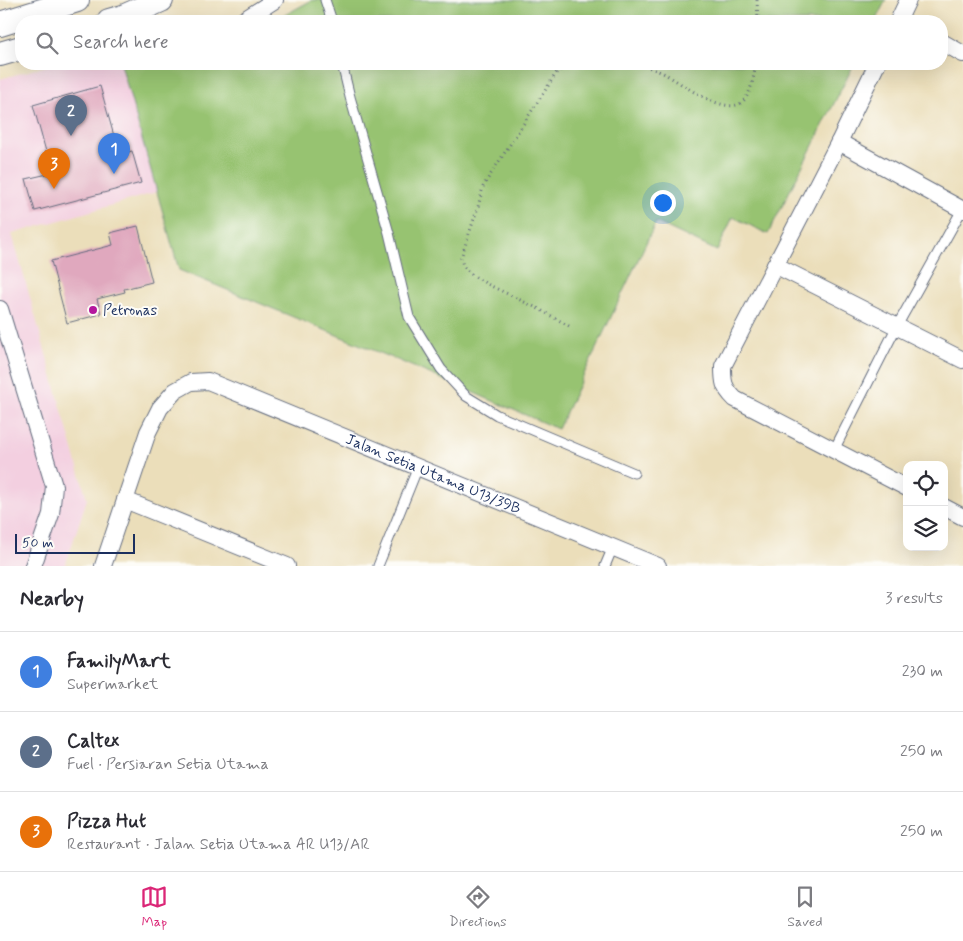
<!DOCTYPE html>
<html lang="en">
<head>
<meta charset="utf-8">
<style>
	body { margin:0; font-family:Mynerve,sans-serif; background:#f7f7f7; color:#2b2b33 }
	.controls { position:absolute; right:15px; bottom:15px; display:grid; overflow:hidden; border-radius:10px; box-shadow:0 5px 20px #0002 }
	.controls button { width:45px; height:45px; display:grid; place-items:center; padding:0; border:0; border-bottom:1px solid #e1e1e2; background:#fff; color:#2b2b33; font:25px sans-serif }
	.scale { position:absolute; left:15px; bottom:12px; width:120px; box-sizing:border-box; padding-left:5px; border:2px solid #1b2f5e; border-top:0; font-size:14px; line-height:18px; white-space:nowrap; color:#1b2f5e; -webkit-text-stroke:4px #fdfcf7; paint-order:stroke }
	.you { position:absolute; left:662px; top:202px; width:18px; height:18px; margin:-12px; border:4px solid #fff; border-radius:50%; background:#1a73e8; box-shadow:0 0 0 8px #1a73e833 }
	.badge { display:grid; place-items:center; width:32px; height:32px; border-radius:50%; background:#db2777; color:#fff; font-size:16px; font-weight:700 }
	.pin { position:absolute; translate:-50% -41px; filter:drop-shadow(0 1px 2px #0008) }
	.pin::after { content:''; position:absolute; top:26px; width:18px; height:15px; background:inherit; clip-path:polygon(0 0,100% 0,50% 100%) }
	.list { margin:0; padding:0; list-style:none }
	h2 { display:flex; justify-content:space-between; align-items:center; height:65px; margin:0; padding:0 20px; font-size:21px }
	h2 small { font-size:16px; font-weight:400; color:#7c7c81 }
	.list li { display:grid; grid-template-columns:32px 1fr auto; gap:15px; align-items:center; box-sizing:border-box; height:80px; padding:0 20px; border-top:1px solid #e1e1e2 }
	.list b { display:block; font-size:19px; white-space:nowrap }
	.list p { margin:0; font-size:16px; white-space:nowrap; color:#7c7c81 }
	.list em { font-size:16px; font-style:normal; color:#7c7c81 }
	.icon { flex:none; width:28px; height:28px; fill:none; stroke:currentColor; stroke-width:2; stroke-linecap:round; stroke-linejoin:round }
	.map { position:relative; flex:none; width:963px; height:566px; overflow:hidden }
	.search { position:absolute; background:#fff; box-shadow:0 5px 20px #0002; left:15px; right:15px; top:15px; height:55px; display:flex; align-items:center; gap:12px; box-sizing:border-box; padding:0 18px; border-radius:20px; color:#7c7c81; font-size:19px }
	.sheet { height:305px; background:#fff }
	nav { display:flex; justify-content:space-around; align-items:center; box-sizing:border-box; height:70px; border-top:1px solid #e1e1e2; background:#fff; font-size:14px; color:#7c7c81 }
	nav a { display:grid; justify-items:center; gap:2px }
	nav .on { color:#db2777 }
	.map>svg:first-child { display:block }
</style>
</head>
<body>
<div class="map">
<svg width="963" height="566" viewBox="0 0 963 566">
	<rect width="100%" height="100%" fill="#fdfcf7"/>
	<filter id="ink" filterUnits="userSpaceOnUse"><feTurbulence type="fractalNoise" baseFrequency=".02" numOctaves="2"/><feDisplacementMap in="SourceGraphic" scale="10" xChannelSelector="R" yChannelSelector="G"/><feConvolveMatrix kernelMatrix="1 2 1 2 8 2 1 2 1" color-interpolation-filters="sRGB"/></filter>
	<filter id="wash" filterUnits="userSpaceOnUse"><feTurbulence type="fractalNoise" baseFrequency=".0096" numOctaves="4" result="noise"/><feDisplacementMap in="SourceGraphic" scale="20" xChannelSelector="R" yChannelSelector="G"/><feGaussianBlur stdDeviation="1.12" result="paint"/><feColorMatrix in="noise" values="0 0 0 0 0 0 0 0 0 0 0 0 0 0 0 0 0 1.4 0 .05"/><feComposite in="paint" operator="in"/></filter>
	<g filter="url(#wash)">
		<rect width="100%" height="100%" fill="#ebdeba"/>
		<!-- built -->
		<polygon fill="#f3cfe0" points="54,64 121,64 157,192 12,234 87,499 65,566 0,566 0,79"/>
		<!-- green -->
		<g fill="#97c371" stroke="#597968">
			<polygon points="312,0 886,0 875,21 274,21"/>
			<polygon points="121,64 854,64 768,234 733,217 717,251 656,222 558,429 395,359 179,270"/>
		</g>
		<g id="blocks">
			<!-- building -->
			<g fill="#e0a8be">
				<polygon points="100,86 119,154 132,151 141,183 35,211 26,179 52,173 33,105"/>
				<polygon points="138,226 152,282 124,289 125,292 97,299 101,314 67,323 51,261 113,245 110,233"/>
			</g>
		</g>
	</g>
	<g filter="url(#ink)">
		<use href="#blocks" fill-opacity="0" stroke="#646c7e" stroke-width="1"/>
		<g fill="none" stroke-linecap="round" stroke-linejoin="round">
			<!-- lane casing -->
			<g stroke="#646c7e" stroke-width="11">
				<g id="lane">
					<polyline points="325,0 332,21"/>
					<polyline points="342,64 350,97 389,233 409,317 441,369 466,396 497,415 634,473"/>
					<polyline points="834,450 897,326 963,208"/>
					<polyline points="378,566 418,467"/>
					<polyline points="605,566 613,547"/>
				</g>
			</g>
			<!-- street casing -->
			<g stroke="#646c7e" stroke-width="18">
				<g id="street">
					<polyline points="242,21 275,0"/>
					<polyline points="898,21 908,0"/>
					<polyline points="942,42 963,54"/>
					<path d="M 877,64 L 839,142 L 723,366 C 723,382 723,387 735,399 L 907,488"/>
					<polyline points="839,142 963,210"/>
					<polyline points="775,265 963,360"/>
					<polyline points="0,309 54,486 51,514 33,566"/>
					<polyline points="125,500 287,566"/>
					<polyline points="944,507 963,517"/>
					<path id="s1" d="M 103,566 L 148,432 L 160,408 L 175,391 L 191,382 L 208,381 L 658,566"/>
				</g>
			</g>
			<!-- secondary casing -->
			<g stroke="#646c7e" stroke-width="26">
				<g id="secondary">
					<polyline points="109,21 123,17 161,0"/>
					<polyline points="0,24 77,0"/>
					<polyline points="0,54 21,48"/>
				</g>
			</g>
			<!-- path -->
			<g stroke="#646c7e" stroke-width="3" stroke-dasharray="1 4" stroke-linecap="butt">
				<polyline points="757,0 758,21"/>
				<path d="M 640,64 C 648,67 657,70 665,74 C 681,83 723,115 741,103 C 751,96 754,75 756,64"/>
				<polyline points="569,326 539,309 487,284 472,275 463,266 461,258 478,207 483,187 487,180 557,72 572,64"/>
			</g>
			<!-- lane -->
			<use href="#lane" stroke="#fff" stroke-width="9"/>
			<!-- street -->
			<use href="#street" stroke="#fff" stroke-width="16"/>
			<!-- secondary -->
			<use href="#secondary" stroke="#fff" stroke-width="24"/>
		</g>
	</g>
	<!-- markers -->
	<circle fill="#b5179e" stroke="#fdfcf7" stroke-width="2" cx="93" cy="310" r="5"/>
	<g text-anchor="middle" stroke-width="4" stroke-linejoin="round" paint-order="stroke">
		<!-- poi labels -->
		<g font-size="15" fill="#1b2f5e" stroke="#fdfcf7" text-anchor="start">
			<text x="103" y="315">Petronas</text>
		</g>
		<!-- street labels -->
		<g font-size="15" fill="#1b2f5e" stroke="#fdfcf7">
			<text dy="5" stroke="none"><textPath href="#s1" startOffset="470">Jalan Setia Utama U13/39B</textPath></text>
		</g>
	</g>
</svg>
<div class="controls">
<button><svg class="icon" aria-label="locate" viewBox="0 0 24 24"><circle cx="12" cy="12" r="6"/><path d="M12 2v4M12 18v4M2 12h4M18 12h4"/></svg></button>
<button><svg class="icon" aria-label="layers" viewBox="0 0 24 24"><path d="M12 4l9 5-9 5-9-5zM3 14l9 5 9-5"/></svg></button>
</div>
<div class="scale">50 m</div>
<div class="you"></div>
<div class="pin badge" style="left:114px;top:174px;background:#3f7fe0">1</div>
<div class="pin badge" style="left:71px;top:136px;background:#5c6f8a">2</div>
<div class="pin badge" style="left:54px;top:189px;background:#e8710a">3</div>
<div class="search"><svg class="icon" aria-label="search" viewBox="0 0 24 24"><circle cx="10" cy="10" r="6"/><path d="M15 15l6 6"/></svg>Search here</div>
</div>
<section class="sheet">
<h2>Nearby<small>3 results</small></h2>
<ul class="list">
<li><span class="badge" style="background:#3f7fe0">1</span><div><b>FamilyMart</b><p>Supermarket</p></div><em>230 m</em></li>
<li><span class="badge" style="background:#5c6f8a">2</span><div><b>Caltex</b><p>Fuel · Persiaran Setia Utama</p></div><em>250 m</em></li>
<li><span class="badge" style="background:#e8710a">3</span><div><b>Pizza Hut</b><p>Restaurant · Jalan Setia Utama AR U13/AR</p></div><em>250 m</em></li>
</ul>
</section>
<nav>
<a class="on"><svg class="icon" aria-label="map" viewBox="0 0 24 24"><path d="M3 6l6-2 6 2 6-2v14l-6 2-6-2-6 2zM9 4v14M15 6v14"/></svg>Map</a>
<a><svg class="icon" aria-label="directions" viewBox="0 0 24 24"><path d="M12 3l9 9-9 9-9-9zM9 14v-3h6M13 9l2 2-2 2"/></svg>Directions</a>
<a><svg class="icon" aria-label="saved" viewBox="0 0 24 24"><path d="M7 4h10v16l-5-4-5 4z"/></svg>Saved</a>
</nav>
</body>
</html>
